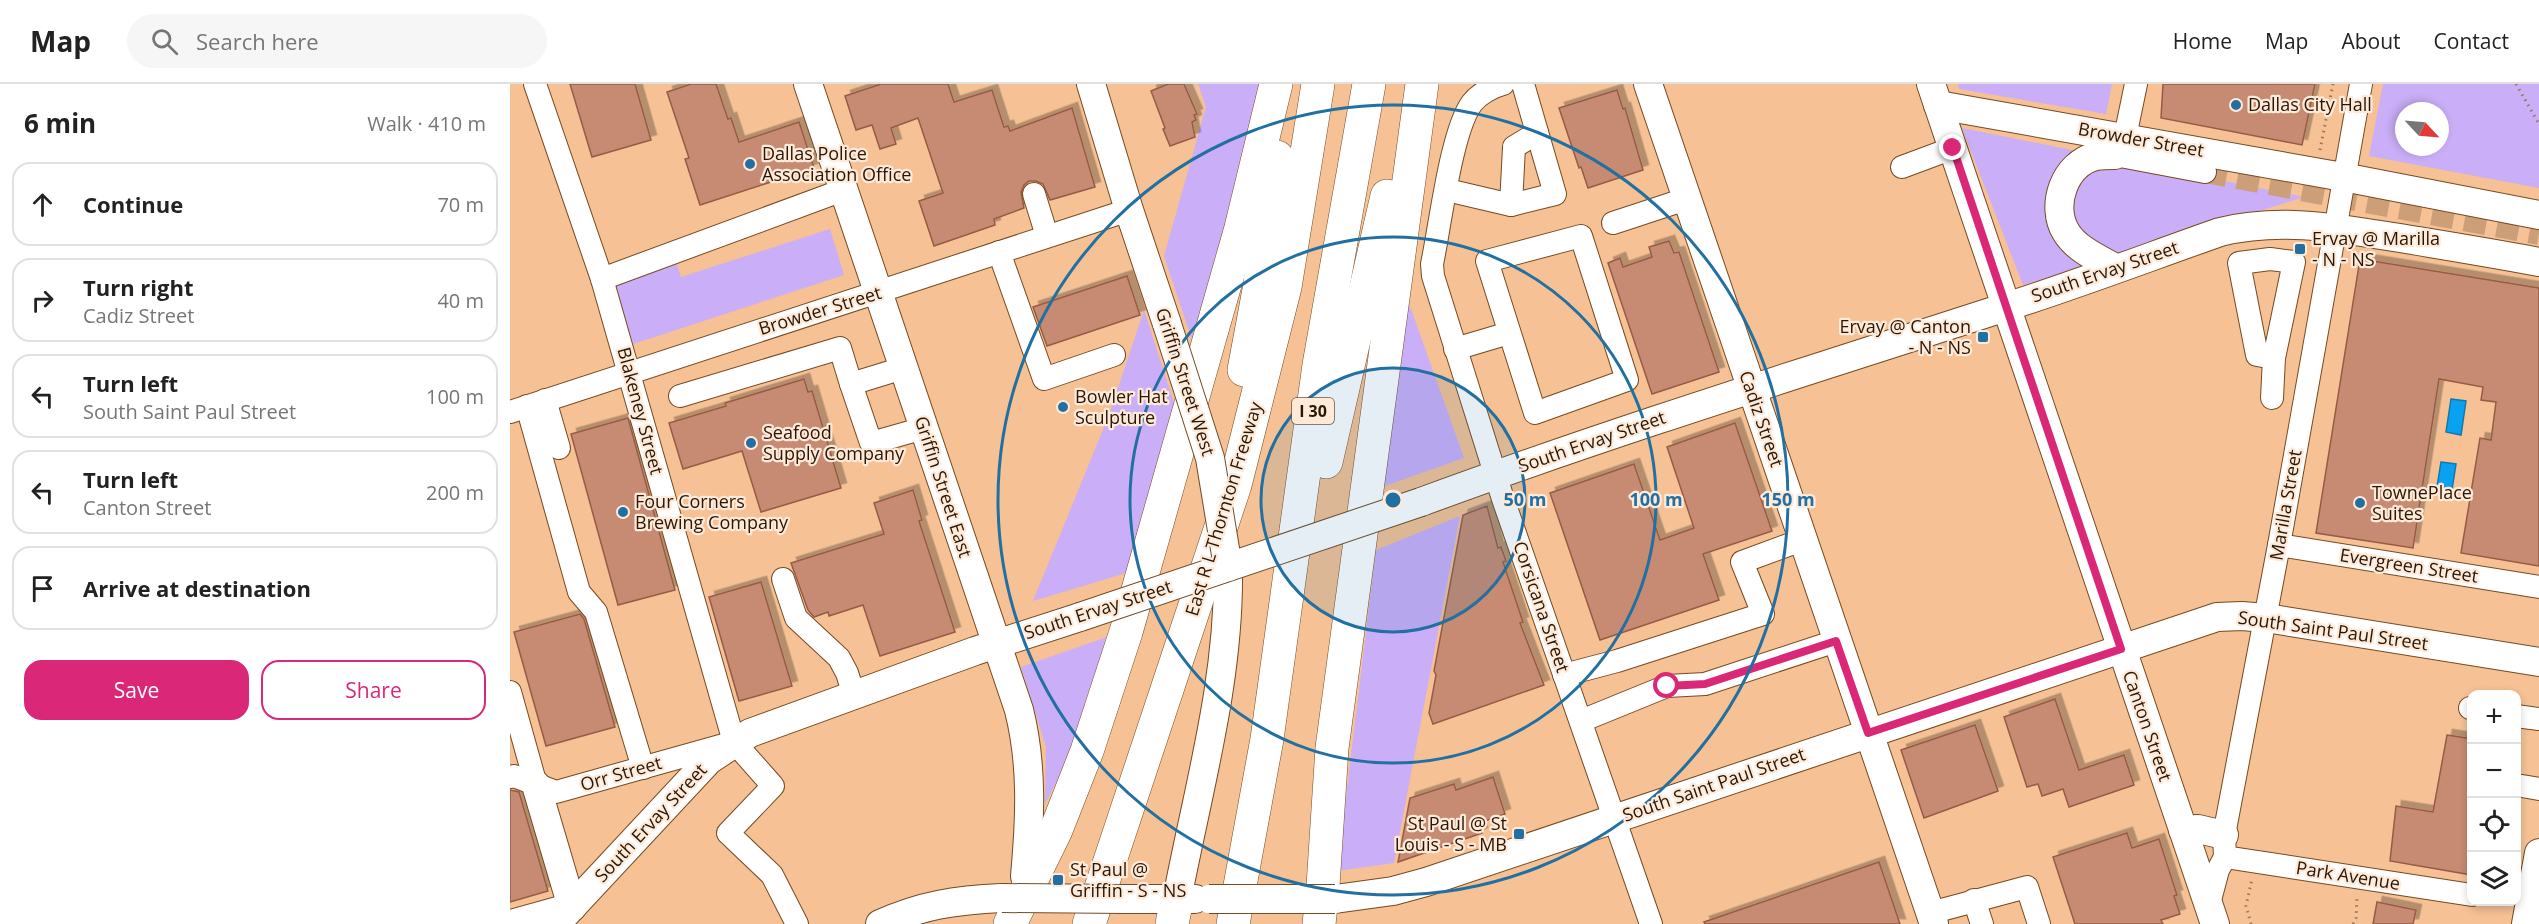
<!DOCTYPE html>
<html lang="en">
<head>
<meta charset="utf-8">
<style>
	body { margin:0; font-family:"Open Sans",sans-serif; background:#f6f6f6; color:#222 }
	.controls { position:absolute; right:18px; bottom:18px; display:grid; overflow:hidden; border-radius:12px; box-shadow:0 3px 9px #0003 }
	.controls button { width:54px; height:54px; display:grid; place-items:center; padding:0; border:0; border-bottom:2px solid #e0e0e0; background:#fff; color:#222; font:30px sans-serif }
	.compass { position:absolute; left:1885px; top:18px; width:54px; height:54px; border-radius:50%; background:#fff; box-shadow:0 3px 9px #0003; rotate:116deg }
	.stop { position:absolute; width:18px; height:18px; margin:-14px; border:4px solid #db2777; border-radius:50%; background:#fff }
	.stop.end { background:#db2777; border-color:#fff; box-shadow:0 2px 6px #0008 }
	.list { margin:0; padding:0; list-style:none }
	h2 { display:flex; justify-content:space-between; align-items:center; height:78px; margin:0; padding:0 24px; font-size:26px }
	h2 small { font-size:20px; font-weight:400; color:#767676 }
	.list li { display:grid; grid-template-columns:39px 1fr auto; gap:18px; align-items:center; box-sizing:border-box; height:84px; margin:0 12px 12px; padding:0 12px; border:2px solid #e0e0e0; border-radius:18px }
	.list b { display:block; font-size:22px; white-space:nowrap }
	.list p { margin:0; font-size:20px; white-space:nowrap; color:#767676 }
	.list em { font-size:20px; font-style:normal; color:#767676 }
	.actions { display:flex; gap:12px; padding:18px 24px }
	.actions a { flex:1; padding:14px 0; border:2px solid #db2777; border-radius:18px; text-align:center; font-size:21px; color:#db2777 }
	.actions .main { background:#db2777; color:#fff }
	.icon { flex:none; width:33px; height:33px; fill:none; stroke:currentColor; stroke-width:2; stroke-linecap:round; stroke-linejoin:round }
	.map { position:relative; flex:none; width:2029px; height:840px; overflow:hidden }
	header { display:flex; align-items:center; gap:36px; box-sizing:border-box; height:84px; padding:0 30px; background:#fff; border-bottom:2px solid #e0e0e0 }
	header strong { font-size:28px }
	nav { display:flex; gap:33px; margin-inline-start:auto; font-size:21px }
	.search { width:420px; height:54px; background:#f6f6f6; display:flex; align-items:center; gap:15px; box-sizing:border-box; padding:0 21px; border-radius:33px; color:#767676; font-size:22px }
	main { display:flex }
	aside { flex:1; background:#fff }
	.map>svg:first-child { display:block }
</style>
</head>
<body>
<header>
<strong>Map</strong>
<div class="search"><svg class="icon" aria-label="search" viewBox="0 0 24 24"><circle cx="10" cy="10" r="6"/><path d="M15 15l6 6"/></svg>Search here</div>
<nav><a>Home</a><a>Map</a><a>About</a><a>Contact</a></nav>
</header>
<main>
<aside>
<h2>6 min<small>Walk · 410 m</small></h2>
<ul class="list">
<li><svg class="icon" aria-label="ahead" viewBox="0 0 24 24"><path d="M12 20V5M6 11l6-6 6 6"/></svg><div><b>Continue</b></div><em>70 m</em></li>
<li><svg class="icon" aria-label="right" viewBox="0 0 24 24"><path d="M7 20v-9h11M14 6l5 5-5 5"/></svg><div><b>Turn right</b><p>Cadiz Street</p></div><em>40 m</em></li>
<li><svg class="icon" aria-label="left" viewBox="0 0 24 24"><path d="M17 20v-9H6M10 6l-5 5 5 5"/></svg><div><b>Turn left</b><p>South Saint Paul Street</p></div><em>100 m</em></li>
<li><svg class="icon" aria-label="left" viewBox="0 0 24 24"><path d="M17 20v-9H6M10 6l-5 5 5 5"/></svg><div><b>Turn left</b><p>Canton Street</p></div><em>200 m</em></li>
<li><svg class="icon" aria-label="arrive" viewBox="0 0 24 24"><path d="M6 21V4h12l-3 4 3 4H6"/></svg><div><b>Arrive at destination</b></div></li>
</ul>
<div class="actions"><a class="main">Save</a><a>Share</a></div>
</aside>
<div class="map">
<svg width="2029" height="840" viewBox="0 0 2029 840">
	<defs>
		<filter id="shadow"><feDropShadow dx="5.5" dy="-5.5" stdDeviation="0" flood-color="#0004"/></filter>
	</defs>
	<rect width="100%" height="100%" fill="#f5c195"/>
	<!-- green -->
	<g fill="#caaef7" fill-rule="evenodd">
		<polygon points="688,0 749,0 740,47 683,259 654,172 696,23"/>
		<polygon points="1448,0 1602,0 1596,30 1449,5"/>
		<path d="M 1873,0 L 2029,0 L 2029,104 L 1859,72 ZM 1894,27 L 1930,27 L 1930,63 L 1894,63 Z"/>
		<polygon points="1452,44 1794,113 1513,201"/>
		<polygon points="320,145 334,191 123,260 101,190 163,170 171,193"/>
		<polygon points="896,211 954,374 869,404"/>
		<polygon points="634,226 665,322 616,489 523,517 599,331"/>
		<polygon points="950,432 884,779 827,787 866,466"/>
		<polygon points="597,553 555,681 535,720 536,663 511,583"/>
	</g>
	<!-- water -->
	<g fill="#09a2f2" stroke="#1378ab" stroke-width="1.5">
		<polygon points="1941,315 1956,317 1951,351 1936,348"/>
		<polygon points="1931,378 1946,380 1941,412 1926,409"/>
	</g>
	<!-- building -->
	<g fill="#c78a72" stroke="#965c46" stroke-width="1.5" filter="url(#shadow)">
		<polygon points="60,0 125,0 141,56 82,73"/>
		<polygon points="181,0 206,0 218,35 221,34 229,58 289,38 304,84 190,121 175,75 179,74 157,8"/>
		<polygon points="371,0 438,0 444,18 482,6 494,43 498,42 500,47 562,24 585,103 540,116 533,100 526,97 519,97 514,101 511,108 514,124 484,135 485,141 424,162 409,117 433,109 408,34 381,44 386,60 370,65 362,41 346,46 335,12"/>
		<polygon points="658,0 674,0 687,30 684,31 686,36 682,38 685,53 660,62 653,45 655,44 641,7"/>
		<polygon points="1653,0 1805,0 1792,61 1651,34"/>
		<polygon points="1107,6 1113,25 1115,24 1133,86 1078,104 1071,83 1069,84 1049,24"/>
		<polygon points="1159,157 1164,169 1169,168 1209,288 1142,310 1098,179 1110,174 1113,183 1142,173 1139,163"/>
		<polygon points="1850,175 2029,204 2029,482 1951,469 1970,354 1981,356 1986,318 1971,316 1973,303 1929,295 1903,464 1806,449"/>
		<polygon points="617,192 630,231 537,262 523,223"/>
		<polygon points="294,295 298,308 302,307 331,404 251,428 232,367 173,385 159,339 216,322 215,319"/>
		<polygon points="118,334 165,506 108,521 61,350"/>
		<polygon points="1225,339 1262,447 1193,470 1209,516 1090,556 1040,409 1124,380 1150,456 1184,444 1157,363"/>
		<polygon points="403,406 412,436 409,437 445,548 370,572 353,521 319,532 318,528 304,533 298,526 281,479 374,450 364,419"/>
		<polygon points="977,422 988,464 991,463 996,477 993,478 1013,538 1010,539 1034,601 923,640 919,629 926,591 924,587 953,431"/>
		<polygon points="251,498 282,602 229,617 199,513"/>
		<polygon points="70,530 74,535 105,643 36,662 4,548"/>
		<polygon points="1545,615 1569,686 1614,671 1624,701 1559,723 1553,705 1532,712 1528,700 1517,703 1494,633"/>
		<polygon points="1465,641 1488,707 1414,734 1391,666"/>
		<polygon points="1937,651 1962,655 1962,791 1880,777 1886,722 1923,728"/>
		<polygon points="983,693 995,730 969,739 972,749 888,778 900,714 944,700 946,706"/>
		<polygon points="0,706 9,708 38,807 0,818"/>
		<polygon points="1617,749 1622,764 1649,755 1667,811 1664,812 1670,830 1651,836 1653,840 1565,840 1543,773"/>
		<polygon points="1369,778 1390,840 1195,840 1194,838"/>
		<polygon points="1867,818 1906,826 1903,840 1863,840"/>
	</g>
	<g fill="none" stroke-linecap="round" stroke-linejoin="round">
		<!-- minor-tunnel -->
		<polyline stroke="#cc9f78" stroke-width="22" stroke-dasharray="22 11" stroke-linecap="butt" points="1695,88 2029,150"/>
		<!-- minor casing -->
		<g stroke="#764a1f" stroke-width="24">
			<g id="minor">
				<polyline points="25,0 92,195 224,658 263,702 218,749 262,791 287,840"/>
				<path d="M 993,0 C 982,3 969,10 962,19 C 941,47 930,143 922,180 L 923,192 L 993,415 L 1141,840"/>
				<polyline points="1615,53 1626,0"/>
				<polyline points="1605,71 1695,88"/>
				<polyline points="1392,83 1443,64"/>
				<polyline points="937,106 1001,121 1045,110 1013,0"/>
				<polyline points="524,110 537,152"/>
				<polyline points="1001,121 1004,63 1027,49"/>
				<polyline points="1103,139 1176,115"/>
				<polygon points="1071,152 1117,296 1025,329 977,177"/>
				<polyline points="489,168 534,295 604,271"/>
				<polyline points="92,195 333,106"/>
				<polyline points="945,265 999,249"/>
				<polyline points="393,284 341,300 361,359 414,344"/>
				<polyline points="170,312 330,264 341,300"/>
				<polyline points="1762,314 1764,274 1784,178 1760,175 1729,179 1747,271 1764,274"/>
				<polyline points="35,316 49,364"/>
				<polyline points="17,322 69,508 86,528 133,684"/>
				<polyline points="0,328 619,126"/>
				<polyline points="1769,461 2029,503"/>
				<polyline points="273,495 286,534 329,574 337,589 344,611"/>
				<polyline points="1054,591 1107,577 1253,530 1232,478 1292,456"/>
				<polyline points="0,608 26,701"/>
				<polyline points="1960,624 1962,624"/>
				<polyline points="2006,632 2029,635"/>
				<polyline points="1071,637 1157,602 1195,600 1326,557"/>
				<polyline points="0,693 4,692 46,708 217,660"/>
				<polyline points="2012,702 2029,705"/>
				<polyline points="1715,773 1962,811"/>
				<polyline points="1464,816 1472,840"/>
				<polyline points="1699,820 1708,786 1715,773 1714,751 1769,461 1851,0"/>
				<polyline points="1420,829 1517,803 1529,840"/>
			</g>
		</g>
		<!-- major casing -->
		<g stroke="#764a1f" stroke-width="30">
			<g id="major">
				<path d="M 298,0 L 509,626 C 523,682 520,736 515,792"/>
				<polyline points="581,0 619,126 657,240"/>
				<polyline points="1138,0 1424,840"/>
				<polyline points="1421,0 1705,840"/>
				<polyline points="1428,21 1833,93 2029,131"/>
				<path d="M 1605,184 C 1589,175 1566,165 1556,148 C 1540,122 1554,80 1586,72 C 1592,71 1599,71 1605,71"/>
				<path d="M 911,418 C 1104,347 1301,286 1496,223 C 1568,200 1639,173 1710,148 C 1775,132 1837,146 1902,156 C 1944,163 1987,170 2029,178"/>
				<polyline points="26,701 62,823"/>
				<polyline points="1673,746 1688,745 1714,751"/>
				<polyline points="615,815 685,815"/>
				<path d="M 667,815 C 688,705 720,596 718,483"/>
				<polyline points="825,815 883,807 916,798 1707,533 1732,532 1756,534 2029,578"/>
				<polyline points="1,840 62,823"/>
				<polyline points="46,840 199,676 240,649 465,567 570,533"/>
				<path d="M 370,840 C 412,821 446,816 492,814"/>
				<polyline points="2016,840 2029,769"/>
			</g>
		</g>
		<!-- highway casing -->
		<g stroke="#764a1f" stroke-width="34">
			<g id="highway">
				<polyline points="734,286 749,206 767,73"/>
				<polyline points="816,378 877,112"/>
				<polyline points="500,840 546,746 577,667 616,548 731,144 766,0"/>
				<polyline points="579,840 725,401 775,203 808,0"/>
				<polyline points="662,840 667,815"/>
				<polyline points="723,840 757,655 809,281 859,0"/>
				<polyline points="809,840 813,802 822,664 912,0"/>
			</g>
		</g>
		<!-- path -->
		<g stroke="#9c7756" stroke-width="3" stroke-dasharray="1.5 4.5" stroke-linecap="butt">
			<polyline points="2006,0 2029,40"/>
			<polyline points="1810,66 1823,0"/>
			<polyline points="1741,840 1736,822 1742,795"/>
			<polyline points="1843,840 1846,834 1847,814"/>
		</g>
		<!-- minor -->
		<use href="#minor" stroke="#fff" stroke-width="22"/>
		<!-- major -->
		<use href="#major" stroke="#fff" stroke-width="28"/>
		<!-- highway -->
		<use href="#highway" stroke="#fff" stroke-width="33"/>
		<!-- major-bridge casing -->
		<g stroke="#764a1f" stroke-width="30" stroke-linecap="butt">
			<g id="major-bridge">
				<polyline points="657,240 700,374 718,483"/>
				<polyline points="570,533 911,418"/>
				<polyline points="492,814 615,815"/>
				<polyline points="699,815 825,815"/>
			</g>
		</g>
		<!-- major-bridge -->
		<use href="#major-bridge" stroke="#fff" stroke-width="28"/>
	</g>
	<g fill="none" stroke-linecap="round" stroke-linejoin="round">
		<!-- route -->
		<polyline stroke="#db2777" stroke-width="8" points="1157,602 1195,600 1326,557 1358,649 1611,565 1443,64"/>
	</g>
	<!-- distance rings -->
	<circle cx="883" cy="416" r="132" fill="#2270a2" fill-opacity=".12"/>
	<g fill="none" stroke="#2270a2" stroke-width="3">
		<circle cx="883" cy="416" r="132"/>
		<circle cx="883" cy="416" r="263"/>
		<circle cx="883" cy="416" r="395"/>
	</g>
	<!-- markers -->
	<g fill="#2270a2" stroke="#ffe9d8" stroke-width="2">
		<circle cx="1726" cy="21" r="6"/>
		<circle cx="240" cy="80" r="6"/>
		<rect x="1784" y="159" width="12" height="12" rx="3"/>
		<rect x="1467" y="247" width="12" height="12" rx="3"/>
		<circle cx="553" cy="323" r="6"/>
		<circle cx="241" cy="359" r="6"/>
		<circle cx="1850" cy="419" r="6"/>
		<circle cx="113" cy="428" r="6"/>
		<rect x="1003" y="744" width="12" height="12" rx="3"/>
		<rect x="542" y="790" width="12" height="12" rx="3"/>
	</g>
	<g text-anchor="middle" stroke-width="4.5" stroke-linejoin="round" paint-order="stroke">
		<!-- shield labels -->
		<rect fill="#ffe9d8" stroke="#695644" stroke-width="1.5" x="782" y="314" width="42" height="26" rx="4.5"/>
		<g font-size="16" font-weight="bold" fill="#291705">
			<text x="803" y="333">I 30</text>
		</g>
		<!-- poi labels -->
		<g font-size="18" fill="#291705" stroke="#ffe9d8" text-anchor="start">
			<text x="1738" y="27">Dallas City Hall</text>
			<text x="252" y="76">Dallas Police<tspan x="252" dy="21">Association Office</tspan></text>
			<text x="1802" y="161">Ervay @ Marilla<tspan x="1802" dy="21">- N - NS</tspan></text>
			<text x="1461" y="249" text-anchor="end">Ervay @ Canton<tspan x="1461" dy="21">- N - NS</tspan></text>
			<text x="565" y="319">Bowler Hat<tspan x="565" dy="21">Sculpture</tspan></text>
			<text x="253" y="355">Seafood<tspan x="253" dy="21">Supply Company</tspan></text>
			<text x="1862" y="415">TownePlace<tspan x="1862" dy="21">Suites</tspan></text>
			<text x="125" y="424">Four Corners<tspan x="125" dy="21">Brewing Company</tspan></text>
			<text x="997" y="746" text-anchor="end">St Paul @ St<tspan x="997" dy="21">Louis - S - MB</tspan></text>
			<text x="560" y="792">St Paul @<tspan x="560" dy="21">Griffin - S - NS</tspan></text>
		</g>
		<!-- street labels -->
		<g font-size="18" fill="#291705" stroke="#ffe9d8">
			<text transform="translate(1631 56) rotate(10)" y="6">Browder Street</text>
			<text transform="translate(1595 188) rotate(-19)" y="6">South Ervay Street</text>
			<text transform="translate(310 227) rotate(-17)" y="6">Browder Street</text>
			<text transform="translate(675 298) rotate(72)" y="6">Griffin Street West</text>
			<text transform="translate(130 327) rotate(75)" y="6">Blakeney Street</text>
			<text transform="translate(1251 335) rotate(71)" y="6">Cadiz Street</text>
			<text transform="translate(1082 358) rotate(-19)" y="6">South Ervay Street</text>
			<text transform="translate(433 403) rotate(72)" y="6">Griffin Street East</text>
			<text transform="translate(1776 421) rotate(-80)" y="6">Marilla Street</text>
			<text transform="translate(714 425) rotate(-73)" y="6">East R L Thornton Freeway</text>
			<text transform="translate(1899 482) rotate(9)" y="6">Evergreen Street</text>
			<text transform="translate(1031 523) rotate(71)" y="6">Corsicana Street</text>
			<text transform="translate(588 526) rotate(-18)" y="6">South Ervay Street</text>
			<text transform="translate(1823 547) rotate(8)" y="6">South Saint Paul Street</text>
			<text transform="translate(1637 642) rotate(71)" y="6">Canton Street</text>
			<text transform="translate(111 690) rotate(-16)" y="6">Orr Street</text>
			<text transform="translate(1204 701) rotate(-19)" y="6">South Saint Paul Street</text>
			<text transform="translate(141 739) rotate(-47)" y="6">South Ervay Street</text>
			<text transform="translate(1838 792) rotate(9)" y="6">Park Avenue</text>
		</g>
	</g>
	<circle cx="883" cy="416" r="9" fill="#2270a2" stroke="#ffe9d8" stroke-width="3"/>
	<g font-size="18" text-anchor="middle" font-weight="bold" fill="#2270a2" stroke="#ffe9d8" stroke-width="4.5" stroke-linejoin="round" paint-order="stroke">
		<text x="1015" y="422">50 m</text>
		<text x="1146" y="422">100 m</text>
		<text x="1278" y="422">150 m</text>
	</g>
</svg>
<div class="controls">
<button>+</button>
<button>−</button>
<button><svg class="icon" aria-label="locate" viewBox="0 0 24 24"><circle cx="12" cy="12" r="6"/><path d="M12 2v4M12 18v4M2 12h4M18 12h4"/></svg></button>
<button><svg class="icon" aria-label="layers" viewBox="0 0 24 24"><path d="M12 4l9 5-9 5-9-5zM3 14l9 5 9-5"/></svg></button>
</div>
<svg class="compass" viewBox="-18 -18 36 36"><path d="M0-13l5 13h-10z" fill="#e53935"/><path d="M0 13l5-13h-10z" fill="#767676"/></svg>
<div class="stop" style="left:1157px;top:602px"></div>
<div class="stop end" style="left:1443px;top:64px"></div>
</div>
</main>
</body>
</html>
